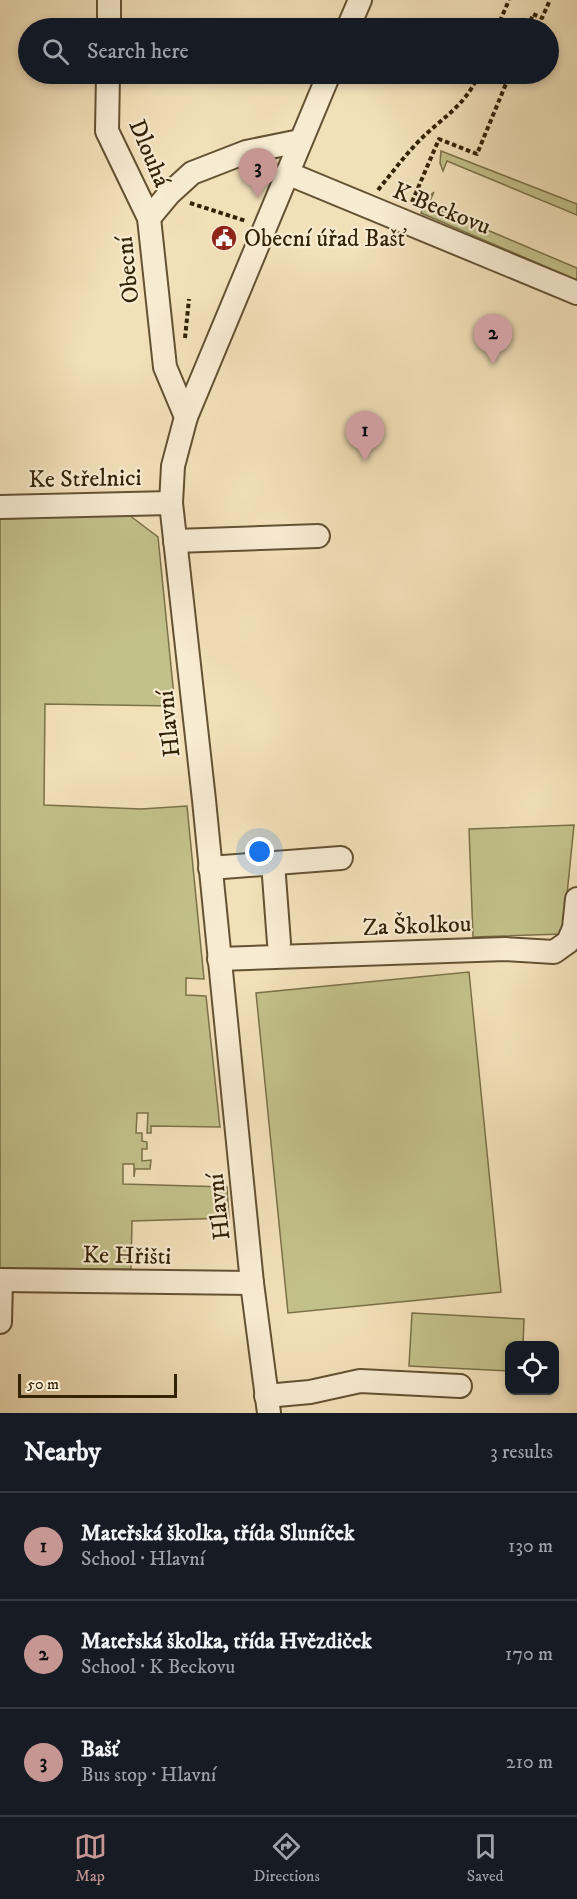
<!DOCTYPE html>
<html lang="en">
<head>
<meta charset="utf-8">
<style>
	body { margin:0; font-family:"IM FELL DW Pica",serif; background:#20242c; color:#f1f3f6 }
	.controls { position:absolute; right:18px; bottom:18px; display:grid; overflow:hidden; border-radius:12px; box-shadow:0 3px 9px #0003 }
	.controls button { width:54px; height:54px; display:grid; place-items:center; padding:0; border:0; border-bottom:2px solid #363941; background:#171b24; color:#f1f3f6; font:30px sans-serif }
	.scale { position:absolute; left:18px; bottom:15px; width:159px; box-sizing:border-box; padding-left:6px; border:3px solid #342205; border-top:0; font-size:16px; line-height:21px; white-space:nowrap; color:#342205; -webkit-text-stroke:4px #f7ebd2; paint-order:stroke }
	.you { position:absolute; left:260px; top:852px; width:21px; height:21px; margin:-15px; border:4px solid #fff; border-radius:50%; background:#1a73e8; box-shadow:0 0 0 9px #1a73e833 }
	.badge { display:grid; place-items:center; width:39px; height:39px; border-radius:50%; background:#c59692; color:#111; font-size:20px; font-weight:700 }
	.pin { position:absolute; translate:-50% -50px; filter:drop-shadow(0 2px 3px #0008) }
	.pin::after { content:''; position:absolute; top:32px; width:21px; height:18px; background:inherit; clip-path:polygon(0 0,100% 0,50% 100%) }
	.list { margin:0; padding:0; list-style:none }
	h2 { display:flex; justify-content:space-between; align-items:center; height:78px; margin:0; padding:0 24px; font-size:26px }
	h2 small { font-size:20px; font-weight:400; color:#9ea1a6 }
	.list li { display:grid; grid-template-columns:39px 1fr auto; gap:18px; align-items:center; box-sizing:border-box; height:108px; padding:0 24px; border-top:2px solid #363941 }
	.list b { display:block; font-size:22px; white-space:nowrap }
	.list p { margin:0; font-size:20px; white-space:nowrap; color:#9ea1a6 }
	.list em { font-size:20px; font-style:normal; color:#9ea1a6 }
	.icon { flex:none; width:33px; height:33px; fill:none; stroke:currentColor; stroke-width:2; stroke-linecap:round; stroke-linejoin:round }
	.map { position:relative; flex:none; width:577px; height:1413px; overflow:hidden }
	.search { position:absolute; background:#171b24; box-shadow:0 3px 9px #0003; left:18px; right:18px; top:18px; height:66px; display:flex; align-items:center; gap:15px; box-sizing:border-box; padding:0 21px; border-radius:33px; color:#9ea1a6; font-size:22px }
	.sheet { height:402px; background:#171b24 }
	nav { display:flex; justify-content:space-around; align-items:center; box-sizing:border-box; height:84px; border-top:2px solid #363941; background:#171b24; font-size:16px; color:#9ea1a6 }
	nav a { display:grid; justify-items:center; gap:3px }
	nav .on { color:#c59692 }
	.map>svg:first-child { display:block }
</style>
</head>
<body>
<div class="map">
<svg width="577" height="1413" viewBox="0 0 577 1413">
	<rect width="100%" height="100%" fill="#f2e0b9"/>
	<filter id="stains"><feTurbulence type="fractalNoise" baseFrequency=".00333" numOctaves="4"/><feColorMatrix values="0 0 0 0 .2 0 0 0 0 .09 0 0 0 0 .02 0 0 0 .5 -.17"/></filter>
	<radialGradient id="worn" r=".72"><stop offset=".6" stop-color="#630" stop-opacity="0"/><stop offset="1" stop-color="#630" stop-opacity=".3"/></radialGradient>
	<!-- green -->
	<g fill="#c2c08a" stroke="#7b7148" stroke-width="1.5">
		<polygon points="441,151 577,204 577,215 447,161 443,171 440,163"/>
		<polygon points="434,192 428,205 577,268 577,280 421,213 427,198"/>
		<polygon points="129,515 158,537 175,706 45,704 44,805 141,809 187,806 204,979 186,978 186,995 206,996 220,1127 151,1126 151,1133 147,1133 148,1113 137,1113 136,1133 142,1133 142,1141 147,1142 147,1149 142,1149 142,1161 151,1160 150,1169 135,1169 134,1177 134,1164 123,1164 123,1184 227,1187 229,1218 132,1221 131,1269 0,1268 0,519"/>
		<polygon points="574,825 563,934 473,937 469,829"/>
		<polygon points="469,972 501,1292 288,1313 256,993"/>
		<polygon points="412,1313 524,1319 523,1345 510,1346 509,1371 409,1366"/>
	</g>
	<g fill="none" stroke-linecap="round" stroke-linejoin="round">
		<!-- minor casing -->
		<g stroke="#645232" stroke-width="26">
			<g id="minor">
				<polyline points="109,28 109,0"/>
				<polyline points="348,28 360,0"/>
				<polyline points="108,74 107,131 149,218 165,367 186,417"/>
				<polyline points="287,173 577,293"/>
				<polyline points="149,218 169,194 192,173 246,152 300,141"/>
				<polyline points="0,507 171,503"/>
				<polyline points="175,541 318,536"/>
				<polyline points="273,863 279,943"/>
				<polyline points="210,868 341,858"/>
				<polyline points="219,959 505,949 554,952 568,942 574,928 577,899"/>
				<polyline points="0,1280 252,1283"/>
				<polyline points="0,1322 1,1280"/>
				<polyline points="266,1396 310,1392 360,1381 460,1386"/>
				<polyline points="269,1413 252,1283 204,800 171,503 173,466 186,417 329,74"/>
			</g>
		</g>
		<!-- path -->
		<g stroke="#342205" stroke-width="4" stroke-dasharray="4.5 3" stroke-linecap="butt">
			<polyline points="497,28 509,0"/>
			<polyline points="528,28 533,14 542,18 550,0"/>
			<path d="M 378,190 C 391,174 403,158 417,143 C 442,117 464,108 479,74"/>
			<polyline points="412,202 439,139 477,154 510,74"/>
			<polyline points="190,203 246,221"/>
			<polyline points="185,338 189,299"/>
		</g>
		<!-- minor -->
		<use href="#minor" stroke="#f7ebd2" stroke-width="22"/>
	</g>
	<!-- icons -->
	<defs>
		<g id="civic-disc" transform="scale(1.35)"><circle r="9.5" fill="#8f2418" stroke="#f7ebd2"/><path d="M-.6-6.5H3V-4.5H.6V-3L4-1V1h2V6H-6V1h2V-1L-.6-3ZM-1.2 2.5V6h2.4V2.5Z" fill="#fff"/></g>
	</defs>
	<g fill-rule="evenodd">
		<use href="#civic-disc" x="224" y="238"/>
	</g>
	<g text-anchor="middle" stroke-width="4.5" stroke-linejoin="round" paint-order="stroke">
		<!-- street labels -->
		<g font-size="24" fill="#342205" stroke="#f7ebd2">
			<text transform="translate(150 153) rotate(67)" y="8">Dlouhá</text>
			<text transform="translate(442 208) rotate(22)" y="8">K Beckovu</text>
			<text transform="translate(127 270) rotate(-96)" y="8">Obecní</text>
			<text transform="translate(85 478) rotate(-1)" y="8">Ke Střelnici</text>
			<text transform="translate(168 724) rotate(-96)" y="8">Hlavní</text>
			<text transform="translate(417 925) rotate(-2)" y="8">Za Školkou</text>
			<text transform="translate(218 1207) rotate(-96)" y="8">Hlavní</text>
			<text transform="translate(127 1255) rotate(1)" y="8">Ke Hřišti</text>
		</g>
		<!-- poi labels -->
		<g font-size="24" fill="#342205" stroke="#f7ebd2" text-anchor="start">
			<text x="244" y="246">Obecní úřad Bašť</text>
		</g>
	</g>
	<rect width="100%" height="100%" filter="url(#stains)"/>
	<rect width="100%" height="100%" fill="url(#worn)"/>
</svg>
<div class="controls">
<button><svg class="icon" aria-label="locate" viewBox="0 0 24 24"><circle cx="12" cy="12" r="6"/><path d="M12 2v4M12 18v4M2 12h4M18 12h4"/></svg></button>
</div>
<div class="scale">50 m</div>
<div class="you"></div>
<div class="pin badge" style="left:365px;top:461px">1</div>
<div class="pin badge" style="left:493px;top:364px">2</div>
<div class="pin badge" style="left:258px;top:198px">3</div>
<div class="search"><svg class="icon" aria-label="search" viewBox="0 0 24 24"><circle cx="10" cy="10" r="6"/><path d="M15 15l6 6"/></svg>Search here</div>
</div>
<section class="sheet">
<h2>Nearby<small>3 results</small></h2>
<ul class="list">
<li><span class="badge">1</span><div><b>Mateřská školka, třída Sluníček</b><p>School · Hlavní</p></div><em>130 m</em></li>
<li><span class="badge">2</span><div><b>Mateřská školka, třída Hvězdiček</b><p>School · K Beckovu</p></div><em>170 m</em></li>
<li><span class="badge">3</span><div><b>Bašť</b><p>Bus stop · Hlavní</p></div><em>210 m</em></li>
</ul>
</section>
<nav>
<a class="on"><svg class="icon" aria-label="map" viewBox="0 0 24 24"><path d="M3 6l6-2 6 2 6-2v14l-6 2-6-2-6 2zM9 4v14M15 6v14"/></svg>Map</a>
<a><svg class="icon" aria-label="directions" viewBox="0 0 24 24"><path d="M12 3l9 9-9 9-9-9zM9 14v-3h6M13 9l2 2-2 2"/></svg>Directions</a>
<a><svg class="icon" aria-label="saved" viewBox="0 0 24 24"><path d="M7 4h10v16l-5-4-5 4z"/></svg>Saved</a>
</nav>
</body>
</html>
